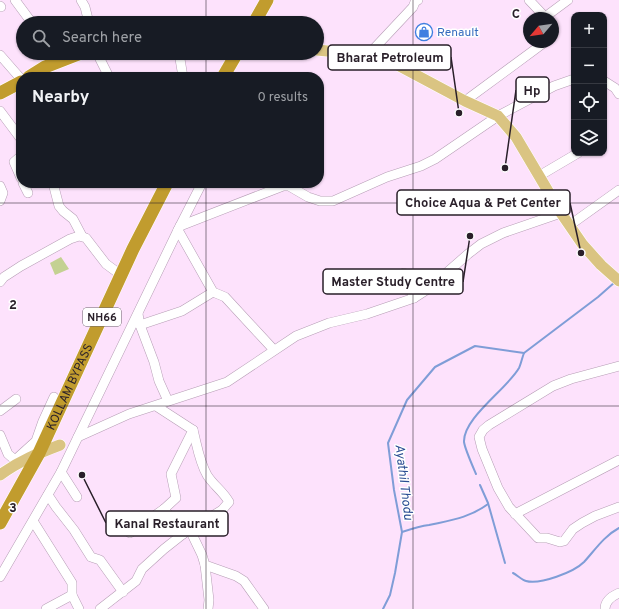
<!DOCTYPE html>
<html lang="en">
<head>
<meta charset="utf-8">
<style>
	body { margin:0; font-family:Overpass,sans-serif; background:#20242c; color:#f1f3f6 }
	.controls { position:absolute; right:12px; top:12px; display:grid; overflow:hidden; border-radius:8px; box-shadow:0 1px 3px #0004 }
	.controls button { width:36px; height:36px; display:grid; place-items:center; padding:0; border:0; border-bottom:1px solid #363941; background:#171b24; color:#f1f3f6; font:20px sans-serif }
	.compass { position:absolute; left:523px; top:12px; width:36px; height:36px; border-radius:50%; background:#171b24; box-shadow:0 1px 3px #0004; rotate:241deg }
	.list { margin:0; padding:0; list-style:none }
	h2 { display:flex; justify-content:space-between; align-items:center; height:52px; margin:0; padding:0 16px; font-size:17px }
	h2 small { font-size:13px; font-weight:400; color:#9ea1a6 }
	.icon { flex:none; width:22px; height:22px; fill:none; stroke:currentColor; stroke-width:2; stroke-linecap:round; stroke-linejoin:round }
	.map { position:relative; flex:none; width:619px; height:609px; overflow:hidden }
	.search { position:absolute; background:#171b24; box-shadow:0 1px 3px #0004; left:16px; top:16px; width:308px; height:44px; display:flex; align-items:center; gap:10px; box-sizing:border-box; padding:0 14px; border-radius:22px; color:#9ea1a6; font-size:15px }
	.panel { position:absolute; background:#171b24; box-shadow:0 1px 3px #0004; left:16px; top:72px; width:308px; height:116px; border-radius:16px }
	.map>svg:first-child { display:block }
</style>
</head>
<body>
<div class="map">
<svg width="619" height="609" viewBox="0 0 619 609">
	<rect width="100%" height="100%" fill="#fde2fc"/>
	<!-- green -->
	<polygon fill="#c4d192" points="61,257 69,269 55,275 50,263"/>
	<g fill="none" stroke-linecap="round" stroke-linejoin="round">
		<!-- stream -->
		<g stroke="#7f9dd7" stroke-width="2">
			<path d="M 476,474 C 473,467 465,449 464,442 C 463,418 507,389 519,368 C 521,364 522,358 524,353"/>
			<polyline points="480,485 488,503 505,563"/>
			<path d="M 402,532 C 411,529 420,526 429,525 C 452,520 469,518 488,504"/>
			<path d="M 513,573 C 517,575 522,580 526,581 C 540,585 574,572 584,562 C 595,550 604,536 619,528"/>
			<polyline points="383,609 390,595 395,573 402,532 394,490 388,443 407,400 435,367 475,346 524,353 598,297 615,282"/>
		</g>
		<!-- minor casing -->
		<g stroke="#b69db5" stroke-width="10">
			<g id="minor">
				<polyline points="15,0 32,23"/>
				<polyline points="81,0 85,7 89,23"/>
				<polyline points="529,0 546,18"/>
				<polyline points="0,6 1,7"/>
				<polyline points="545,17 568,0"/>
				<polyline points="97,53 109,77"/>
				<polyline points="179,53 183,77"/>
				<polyline points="0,55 21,79"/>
				<polyline points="368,55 413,7 415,2 418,0"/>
				<polyline points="604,81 615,88 619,94"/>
				<polyline points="465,101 545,42"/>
				<polyline points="0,111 21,139"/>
				<polyline points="21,156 14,162 21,178"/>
				<polyline points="539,176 578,153"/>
				<polyline points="23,183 28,193"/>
				<polyline points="53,183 59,206 63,211 73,219 82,236"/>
				<polyline points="0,186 3,193 0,201"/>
				<polyline points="570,225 619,190"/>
				<polyline points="180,226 283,186 289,186 308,197 320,201 333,201 387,177 421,166 435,159 498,116 554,86 574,79"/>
				<polyline points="178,230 213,292 225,297 274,350"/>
				<polyline points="404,273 414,298"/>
				<polyline points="0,282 4,277 21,266 70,239 79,236 86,238 106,264 121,275"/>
				<polyline points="138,314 140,325 154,362 159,381 168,401"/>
				<polyline points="140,325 182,311 213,292"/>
				<polyline points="619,366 571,379 553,386 489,425 483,430 479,437 482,449 498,488 509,507 538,538 547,538 560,542 564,541 573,529 582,523 595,516 619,507"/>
				<polyline points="156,406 193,430 171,474 176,498 164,509 183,534"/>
				<polyline points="0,411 16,399"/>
				<polyline points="0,435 8,454 15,460 15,464"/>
				<polyline points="78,437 129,414 227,382 296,336 329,323 367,314 414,298 428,289 468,254 481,244 503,233 561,213"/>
				<polyline points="15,460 36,441 43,421 54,397"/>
				<polyline points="61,472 77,497"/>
				<polyline points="48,495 56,507 74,530 91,557 100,560 123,592"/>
				<polyline points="515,514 619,460"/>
				<polyline points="33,521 72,583 72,595 79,609"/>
				<polyline points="190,530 202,555 205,565 236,576 244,581 264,609"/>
				<polyline points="130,533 164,509"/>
				<polyline points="205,565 209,600 208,609"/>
				<polyline points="0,577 61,472 178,230 202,183"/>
				<polyline points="46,609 72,595"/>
				<path d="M 100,609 L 136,581 L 142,569 L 164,549 L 183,534 L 222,510 L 229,502 C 223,491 213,485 207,475 C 199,461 197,445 193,430"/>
				<path d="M 605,609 C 605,601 612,596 619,593"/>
			</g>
		</g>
		<!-- major casing -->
		<g stroke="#fff" stroke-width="12">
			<g id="major">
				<polyline points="317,50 368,55 390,61 465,101 498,116 516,137 561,213 583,245 601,265 619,281"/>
				<path d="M 0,475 C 19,461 39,453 60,445"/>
			</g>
		</g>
		<!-- highway casing -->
		<g stroke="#fff" stroke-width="14">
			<g id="highway">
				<polyline points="254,23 267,0"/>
				<polyline points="29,77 45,67 81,53"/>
				<polyline points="223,77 237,53"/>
				<polyline points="0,93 21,82"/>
				<path id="s1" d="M 0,523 L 39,453 L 133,249 L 167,183"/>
			</g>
		</g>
		<!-- minor -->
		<use href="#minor" stroke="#fff" stroke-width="9"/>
		<!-- major -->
		<use href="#major" stroke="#dac482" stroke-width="11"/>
		<!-- highway -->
		<use href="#highway" stroke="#c19c2e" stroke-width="13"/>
	</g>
	<!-- grid -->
	<path fill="none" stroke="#291f29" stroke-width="1" stroke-opacity="0.55" d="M 206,0 L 206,23M 413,0 L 413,609M 206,53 L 206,77M 206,183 L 206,609M 0,203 L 619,203M 0,406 L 619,406"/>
	<!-- icons -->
	<defs>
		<g id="shop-ring" transform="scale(0.9)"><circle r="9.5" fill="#fff" stroke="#3f7fe0" stroke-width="1.5"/><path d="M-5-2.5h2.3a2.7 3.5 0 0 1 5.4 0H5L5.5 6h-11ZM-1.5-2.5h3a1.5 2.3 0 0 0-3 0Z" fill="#3f7fe0"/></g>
	</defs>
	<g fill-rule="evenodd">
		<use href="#shop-ring" x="424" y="32"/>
	</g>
	<g text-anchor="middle" stroke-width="3" stroke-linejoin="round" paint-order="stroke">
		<!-- shield labels -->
		<rect fill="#fff" stroke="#696269" stroke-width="1" x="83" y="308" width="38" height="18" rx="3"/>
		<g font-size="11" font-weight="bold" fill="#291f29">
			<text x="102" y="321">NH66</text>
		</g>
		<!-- shop labels -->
		<g font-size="12" fill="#366cbe" stroke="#fff" text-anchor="start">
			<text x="437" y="36">Renault</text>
		</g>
		<!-- street labels -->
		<g font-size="12" fill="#291f29" stroke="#fff">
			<text dy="4" stroke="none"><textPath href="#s1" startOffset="153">KOLLAM BYPASS</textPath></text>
		</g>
		<!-- water labels -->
		<g font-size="13" font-style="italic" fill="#2b4d93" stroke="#fff">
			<text transform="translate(405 482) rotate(83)" y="5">Ayathil Thodu</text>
		</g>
	</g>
	<g font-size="13" text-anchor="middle" font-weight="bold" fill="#291f29" stroke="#fff" stroke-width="3" stroke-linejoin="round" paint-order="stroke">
		<text x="516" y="18">C</text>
		<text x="13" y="309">2</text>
		<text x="13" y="512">3</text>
	</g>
	<!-- callouts -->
	<path fill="none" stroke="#291f29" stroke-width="1.5" d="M459 113L451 57M505 168L516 90M581 253L570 203M470 236L463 282M82 475L106 523"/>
	<g fill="#291f29" stroke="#fff" stroke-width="1.5">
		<circle cx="459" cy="113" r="4"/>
		<circle cx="505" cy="168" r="4"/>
		<circle cx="581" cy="253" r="4"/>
		<circle cx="470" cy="236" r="4"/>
		<circle cx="82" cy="475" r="4"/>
	</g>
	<g fill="#fff" stroke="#291f29" stroke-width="1.5">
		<rect x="328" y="45" width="123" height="25" rx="4"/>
		<rect x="516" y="77" width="33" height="25" rx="4"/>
		<rect x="397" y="190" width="173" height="25" rx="4"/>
		<rect x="323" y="269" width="140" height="25" rx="4"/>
		<rect x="106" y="511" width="122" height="25" rx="4"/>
	</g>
	<g font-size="13" text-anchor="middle" font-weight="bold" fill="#291f29">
		<text x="390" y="62">Bharat Petroleum</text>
		<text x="532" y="95">Hp</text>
		<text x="483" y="207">Choice Aqua &amp; Pet Center</text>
		<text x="393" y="286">Master Study Centre</text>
		<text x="167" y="528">Kanal Restaurant</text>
	</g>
</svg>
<div class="controls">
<button>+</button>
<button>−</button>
<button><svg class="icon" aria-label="locate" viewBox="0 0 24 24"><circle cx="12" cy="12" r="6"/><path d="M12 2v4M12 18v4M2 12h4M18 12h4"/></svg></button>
<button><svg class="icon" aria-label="layers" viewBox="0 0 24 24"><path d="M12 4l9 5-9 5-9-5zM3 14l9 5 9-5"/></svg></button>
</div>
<svg class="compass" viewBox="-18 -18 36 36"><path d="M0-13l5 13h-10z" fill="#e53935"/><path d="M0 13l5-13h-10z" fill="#9ea1a6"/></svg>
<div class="search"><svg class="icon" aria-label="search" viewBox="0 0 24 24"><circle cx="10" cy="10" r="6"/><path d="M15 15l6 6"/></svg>Search here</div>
<section class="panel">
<h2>Nearby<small>0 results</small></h2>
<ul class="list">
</ul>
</section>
</div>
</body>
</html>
